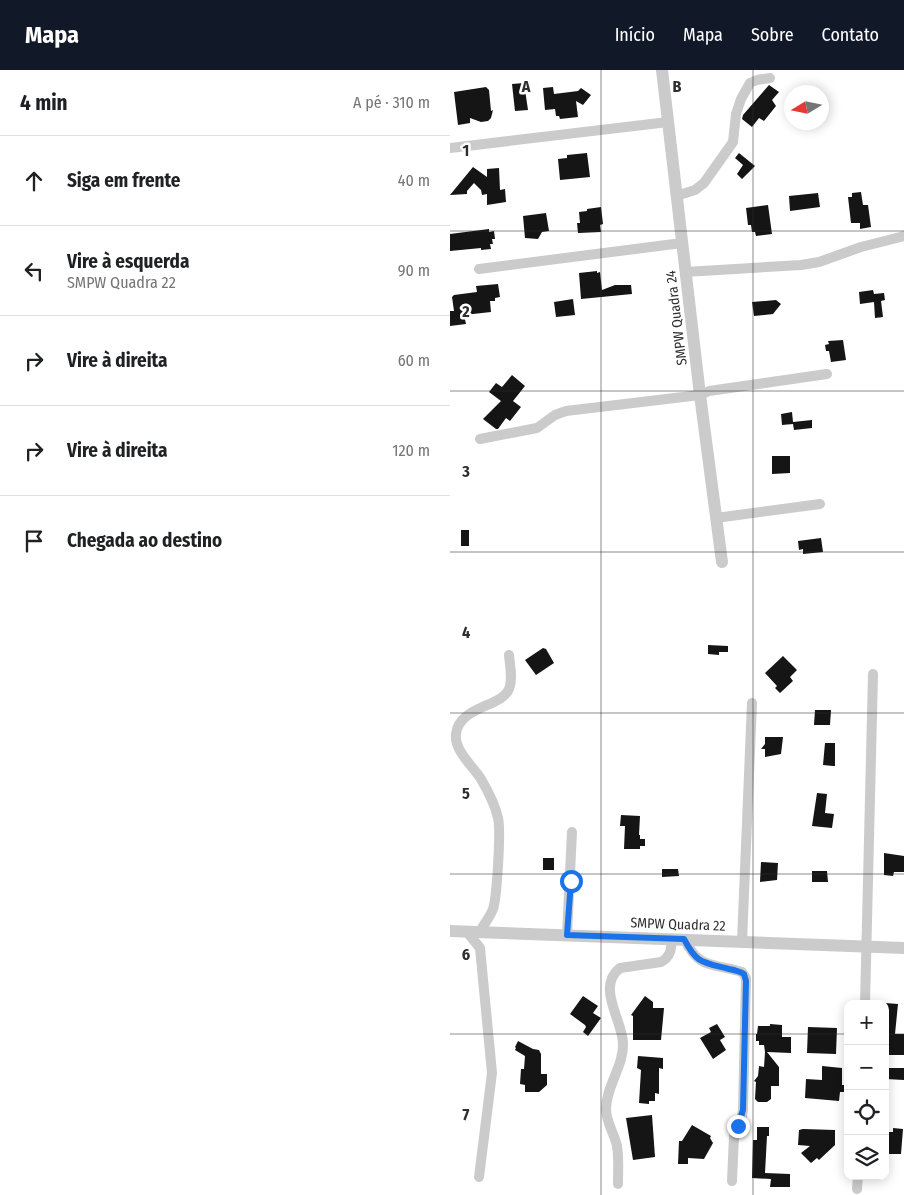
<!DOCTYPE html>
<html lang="pt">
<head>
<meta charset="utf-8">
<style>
	body { margin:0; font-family:"Fira Sans Condensed",sans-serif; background:#f6f6f6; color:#202124 }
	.controls { position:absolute; right:15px; bottom:15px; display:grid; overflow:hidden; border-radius:10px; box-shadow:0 2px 12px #0003 }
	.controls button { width:45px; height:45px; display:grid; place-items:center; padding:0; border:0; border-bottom:1px solid #e0e0e0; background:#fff; color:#202124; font:25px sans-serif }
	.compass { position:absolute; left:334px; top:15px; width:45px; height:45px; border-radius:50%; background:#fff; box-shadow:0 2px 12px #0003; rotate:260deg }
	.stop { position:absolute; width:15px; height:15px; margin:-11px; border:4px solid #1a73e8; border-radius:50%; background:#fff }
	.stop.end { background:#1a73e8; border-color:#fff; box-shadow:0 1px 5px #0008 }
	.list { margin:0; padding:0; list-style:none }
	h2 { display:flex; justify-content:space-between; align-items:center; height:65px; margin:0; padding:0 20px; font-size:21px }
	h2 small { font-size:16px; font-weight:400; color:#757577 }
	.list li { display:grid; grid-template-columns:32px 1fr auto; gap:15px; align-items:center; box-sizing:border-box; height:90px; padding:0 20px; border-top:1px solid #e0e0e0 }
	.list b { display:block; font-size:19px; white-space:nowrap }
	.list p { margin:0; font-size:16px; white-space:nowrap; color:#757577 }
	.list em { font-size:16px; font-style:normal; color:#757577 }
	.icon { flex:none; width:28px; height:28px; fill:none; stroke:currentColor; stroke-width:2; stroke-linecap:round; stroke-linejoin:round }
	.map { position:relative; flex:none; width:454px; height:1125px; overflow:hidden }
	header { display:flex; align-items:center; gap:30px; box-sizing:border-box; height:70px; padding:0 25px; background:#111827; color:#fff }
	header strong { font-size:24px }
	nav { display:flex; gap:28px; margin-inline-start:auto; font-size:18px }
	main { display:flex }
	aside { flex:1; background:#fff }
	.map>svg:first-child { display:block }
</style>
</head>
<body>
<header>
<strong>Mapa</strong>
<nav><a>Início</a><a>Mapa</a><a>Sobre</a><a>Contato</a></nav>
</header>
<main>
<aside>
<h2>4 min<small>A pé · 310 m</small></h2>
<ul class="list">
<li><svg class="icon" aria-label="ahead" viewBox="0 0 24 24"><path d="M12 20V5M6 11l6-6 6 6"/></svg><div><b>Siga em frente</b></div><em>40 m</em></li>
<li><svg class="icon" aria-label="left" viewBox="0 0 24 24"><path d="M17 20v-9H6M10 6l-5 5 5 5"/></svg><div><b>Vire à esquerda</b><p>SMPW Quadra 22</p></div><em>90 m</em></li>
<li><svg class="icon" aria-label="right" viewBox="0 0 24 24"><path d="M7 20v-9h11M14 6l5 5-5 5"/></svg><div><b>Vire à direita</b></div><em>60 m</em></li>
<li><svg class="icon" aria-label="right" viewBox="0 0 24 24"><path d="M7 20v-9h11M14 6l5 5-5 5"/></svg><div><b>Vire à direita</b></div><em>120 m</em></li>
<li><svg class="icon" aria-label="arrive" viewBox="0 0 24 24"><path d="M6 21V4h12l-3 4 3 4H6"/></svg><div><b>Chegada ao destino</b></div></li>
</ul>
</aside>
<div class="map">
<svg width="454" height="1125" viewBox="0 0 454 1125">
	<rect width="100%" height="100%" fill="#fff"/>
	<!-- building -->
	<g fill="#151515">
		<polygon points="74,13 78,40 65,41 62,14"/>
		<polygon points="319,15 329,22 322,30 326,36 314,51 309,48 302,57 292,49 293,45"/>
		<polygon points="36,17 39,20 41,41 43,40 41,48 38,51 31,52 20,48 20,53 8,55 4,22"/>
		<polygon points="103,17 104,24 128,21 131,18 141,25 133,35 126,31 128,47 110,49 109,46 106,46 105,39 95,40 93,18"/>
		<polygon points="137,83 140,107 110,110 108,89 117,88 117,85"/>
		<polygon points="289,83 305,96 292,109 287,104 293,95 285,88"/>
		<polygon points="23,97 37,107 37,99 49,98 50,120 55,119 56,132 37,135 37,124 32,125 31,120 24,113 17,121 17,124 0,125"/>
		<polygon points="411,122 413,135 418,135 421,157 410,159 410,153 401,153 398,127 402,127 402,123"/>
		<polygon points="368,123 370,137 340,141 339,126"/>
		<polygon points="318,135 322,164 306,166 305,162 302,162 301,155 298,155 296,138"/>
		<polygon points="151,137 153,154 150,155 151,162 128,163 127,153 130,153 129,142 137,141 137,139"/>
		<polygon points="96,143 99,161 92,162 88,169 75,168 73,146"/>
		<polygon points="39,159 39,162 44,161 45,169 42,169 43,174 40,174 41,179 31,180 31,178 0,181 0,164"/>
		<polygon points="147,201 147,203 150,202 152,220 165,215 181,215 182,224 131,229 129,203"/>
		<polygon points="48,214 50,227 45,228 45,231 40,231 41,242 14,245 16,254 0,256 0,241 4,241 2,227 4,225 27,222 26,216"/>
		<polygon points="423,220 424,224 434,223 435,230 431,231 433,247 425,248 424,232 410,234 409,222"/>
		<polygon points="123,229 125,245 106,247 104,232"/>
		<polygon points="326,230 331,234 323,244 304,246 302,232"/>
		<polygon points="393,270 396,290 381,292 379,281 376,281 375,275 379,274 378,271"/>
		<polygon points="62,305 75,316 63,331 71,337 60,351 56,348 48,359 46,359 33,349 51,331 39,322 46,313 52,317"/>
		<polygon points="342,342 343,352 362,350 362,358 344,360 343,354 332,355 331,344"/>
		<polygon points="322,386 340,386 340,403 322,404"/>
		<rect x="11" y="460" width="8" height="16"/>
		<polygon points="371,468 373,482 353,484 353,479 349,480 348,471"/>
		<polygon points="258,575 278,576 278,582 269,582 269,585 258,584"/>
		<polygon points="93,578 96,579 104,593 86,605 75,590"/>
		<polygon points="333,586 347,600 340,607 343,611 330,623 325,618 327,616 315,603"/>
		<polygon points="365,640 381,640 380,655 364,655"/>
		<polygon points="315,667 333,667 331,684 315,687 315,679 311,679 315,674"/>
		<polygon points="375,673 385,673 385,696 383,696 373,695"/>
		<polygon points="367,723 377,724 375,743 384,744 382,758 362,756"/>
		<polygon points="171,745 190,746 189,765 190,765 190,769 195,769 195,776 190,776 190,779 174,779 175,756 170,756"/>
		<polygon points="434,783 454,786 454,802 444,802 443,806 434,805"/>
		<rect x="93" y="788" width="11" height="12"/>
		<polygon points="311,792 328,793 327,810 310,812"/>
		<polygon points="212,799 228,799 229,806 212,807"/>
		<polygon points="362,801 377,801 378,812 362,812"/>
		<polygon points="133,926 148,936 143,943 151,948 138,966 133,962 136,957 135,955 120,944"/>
		<polygon points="195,926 203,932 203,938 214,938 211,970 183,970 183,946 181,945"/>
		<polygon points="435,933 448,934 445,964 454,964 454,985 436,985"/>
		<polygon points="267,954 275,967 270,970 276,980 263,989 250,968 261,962 259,958"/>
		<polygon points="320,954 332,955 332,967 341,967 341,983 317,982 329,997 329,1016 321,1016 321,1029 317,1032 308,1032 305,1029 306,1012 304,1011 308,1006 309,996 314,997 315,982 314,975 309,975 309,971 306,971 306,964 307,964 308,956 320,956"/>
		<polygon points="358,957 387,958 386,984 357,983"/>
		<polygon points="68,971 83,979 89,980 91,984 91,1004 97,1004 97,1015 89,1022 75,1022 75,1015 70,1014 71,999 74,999 75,986 65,980 66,978 65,977"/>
		<polygon points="188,986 213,988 213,999 209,998 209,1024 205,1023 205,1031 199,1031 199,1034 189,1033 191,1000 187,998"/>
		<polygon points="372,996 392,998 392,1015 394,1015 394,1022 390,1022 389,1031 355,1028 356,1009 372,1010"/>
		<polygon points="436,998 454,998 454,1010 436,1009"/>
		<polygon points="202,1045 205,1087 183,1090 176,1048"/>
		<polygon points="242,1055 261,1066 260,1068 263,1073 254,1089 238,1088 238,1094 228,1094 229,1071 232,1071"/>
		<polygon points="307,1057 319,1057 319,1066 317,1066 315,1103 340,1104 340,1117 320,1117 321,1109 302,1108 303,1070 307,1070"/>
		<polygon points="443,1058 453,1059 451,1084 435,1084 435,1062 443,1062"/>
		<polygon points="353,1059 385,1060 385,1075 369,1090 367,1088 361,1093 351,1083 360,1076 348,1075 349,1060"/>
	</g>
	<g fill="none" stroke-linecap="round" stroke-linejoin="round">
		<!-- minor -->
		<g stroke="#cbcbcb" stroke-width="10">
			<polyline points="0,78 218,52"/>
			<polyline points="226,126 245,120 254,113 283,72 286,44 291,29 300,13 307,10 320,8"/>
			<polyline points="29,199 232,173"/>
			<polyline points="235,202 351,195 369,192 411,177 454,166"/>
			<polyline points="30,369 87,358 105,345 116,341 250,325 259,321 377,304"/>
			<polyline points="266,448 370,434"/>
			<polyline points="17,862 30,878 42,1003 29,1107"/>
			<path d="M 30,862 C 34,854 40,847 43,839 C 47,827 51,760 48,748 C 45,734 38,721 31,709 C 23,696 4,681 6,664 C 9,636 52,637 59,619 C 63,609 60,596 59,585"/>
			<polyline points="117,865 122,762"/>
			<path d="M 234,869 C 251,901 261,892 292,902 L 296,908 L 293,1040 L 291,1051 L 284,1066 L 282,1111"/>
			<polyline points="292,871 302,633"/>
			<polyline points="415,934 423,604"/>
			<path d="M 168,1114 C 168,1101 169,1088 167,1076 C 164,1063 156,1052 156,1039 C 156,1016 174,996 173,973 C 172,949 146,917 170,898 L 211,892 C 221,887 221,879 222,869"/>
			<polyline points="407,1119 408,1106"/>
		</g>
		<!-- tertiary -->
		<g stroke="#cbcbcb" stroke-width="12">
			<polyline points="212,0 250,325 272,492"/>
			<polyline points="0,861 454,878"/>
		</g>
	</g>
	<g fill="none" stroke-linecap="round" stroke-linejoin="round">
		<!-- route -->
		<path stroke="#1a73e8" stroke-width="6" d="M 121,811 L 117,865 L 234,869 C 247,894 252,892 279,899 C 284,900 289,901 294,904 L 296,911 L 293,1040 L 288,1056"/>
	</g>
	<!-- grid -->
	<path fill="none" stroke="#2e2e2e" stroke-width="1" stroke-opacity="0.55" d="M 151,0 L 151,1125M 303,0 L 303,1125M 0,161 L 454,161M 0,321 L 454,321M 0,482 L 454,482M 0,643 L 454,643M 0,804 L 454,804M 0,964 L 398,964M 435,964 L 454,964"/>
	<g text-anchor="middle" stroke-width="5" stroke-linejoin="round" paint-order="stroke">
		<!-- street labels -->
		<g font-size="14" fill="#2e2e2e" stroke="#fff">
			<text transform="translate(226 248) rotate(-97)" y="5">SMPW Quadra 24</text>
			<text transform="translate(228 854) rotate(2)" y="5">SMPW Quadra 22</text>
		</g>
	</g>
	<g font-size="16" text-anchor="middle" font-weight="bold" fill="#2e2e2e" stroke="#fff" stroke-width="5" stroke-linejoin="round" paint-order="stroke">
		<text x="76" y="22">A</text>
		<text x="227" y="22">B</text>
		<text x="16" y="86">1</text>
		<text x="16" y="247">2</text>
		<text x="16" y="407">3</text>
		<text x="16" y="568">4</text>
		<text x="16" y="729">5</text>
		<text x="16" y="890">6</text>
		<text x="16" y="1050">7</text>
	</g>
</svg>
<div class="controls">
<button>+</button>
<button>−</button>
<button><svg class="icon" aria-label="locate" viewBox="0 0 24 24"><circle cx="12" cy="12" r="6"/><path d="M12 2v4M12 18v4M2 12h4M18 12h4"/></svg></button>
<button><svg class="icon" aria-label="layers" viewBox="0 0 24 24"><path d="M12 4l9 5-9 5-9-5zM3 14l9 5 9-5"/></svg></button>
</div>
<svg class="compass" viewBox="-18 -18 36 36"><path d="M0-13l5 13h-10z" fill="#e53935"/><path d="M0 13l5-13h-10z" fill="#757577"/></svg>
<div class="stop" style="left:121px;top:811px"></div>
<div class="stop end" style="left:288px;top:1056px"></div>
</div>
</main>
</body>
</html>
